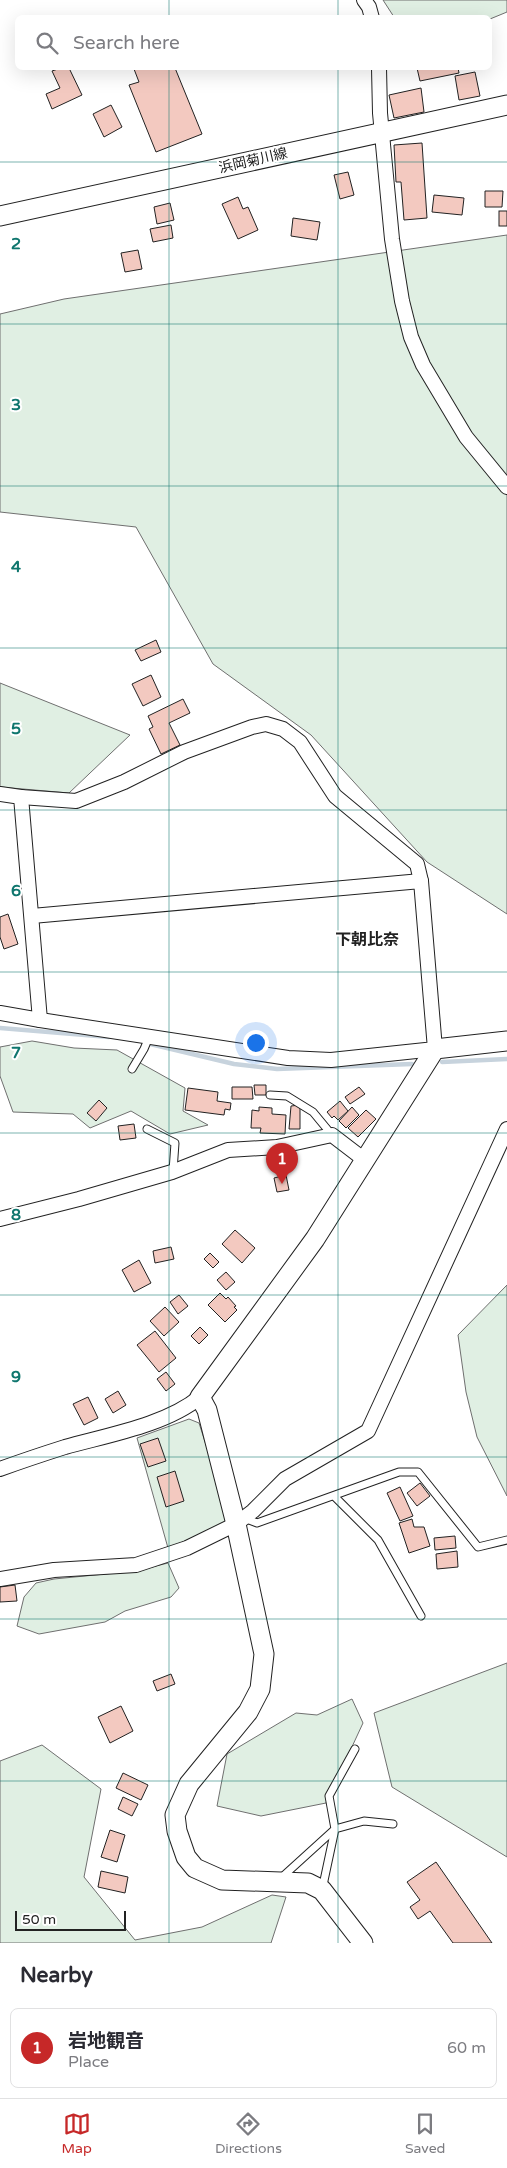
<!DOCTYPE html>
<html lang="en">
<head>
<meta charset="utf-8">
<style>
	body { margin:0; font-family:"Varela Round","Noto Sans JP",sans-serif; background:#f7f7f7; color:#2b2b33 }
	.scale { position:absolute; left:15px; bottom:12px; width:111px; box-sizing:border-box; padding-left:5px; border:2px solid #222; border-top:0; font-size:14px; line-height:18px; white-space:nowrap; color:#222; -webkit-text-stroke:4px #fff; paint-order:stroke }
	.you { position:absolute; left:255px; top:1042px; width:18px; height:18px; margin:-12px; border:4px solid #fff; border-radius:50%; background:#1a73e8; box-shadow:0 0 0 8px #1a73e833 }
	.badge { display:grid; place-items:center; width:32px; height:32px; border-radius:50%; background:#c62828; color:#fff; font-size:16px; font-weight:700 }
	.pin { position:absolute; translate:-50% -41px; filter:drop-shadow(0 1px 2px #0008) }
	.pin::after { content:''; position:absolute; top:26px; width:18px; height:15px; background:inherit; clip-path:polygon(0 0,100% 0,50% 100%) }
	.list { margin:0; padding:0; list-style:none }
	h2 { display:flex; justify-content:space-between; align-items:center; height:65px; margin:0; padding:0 20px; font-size:21px }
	h2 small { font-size:16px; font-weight:400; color:#7c7c81 }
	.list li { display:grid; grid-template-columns:32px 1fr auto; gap:15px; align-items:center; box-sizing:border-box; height:80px; margin:0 10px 10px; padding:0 10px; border:1px solid #e1e1e2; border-radius:8px }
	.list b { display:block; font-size:19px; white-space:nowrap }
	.list p { margin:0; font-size:16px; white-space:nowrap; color:#7c7c81 }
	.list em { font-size:16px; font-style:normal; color:#7c7c81 }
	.icon { flex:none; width:28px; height:28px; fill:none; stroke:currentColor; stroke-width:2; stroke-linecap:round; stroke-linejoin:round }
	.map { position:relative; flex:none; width:507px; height:1943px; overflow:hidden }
	.search { position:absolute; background:#fff; box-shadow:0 5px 20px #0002; left:15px; right:15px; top:15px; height:55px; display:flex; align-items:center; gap:12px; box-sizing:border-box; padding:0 18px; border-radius:8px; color:#7c7c81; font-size:19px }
	.sheet { height:155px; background:#fff }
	nav { display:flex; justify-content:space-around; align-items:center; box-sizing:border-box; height:70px; border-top:1px solid #e1e1e2; background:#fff; font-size:14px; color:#7c7c81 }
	nav a { display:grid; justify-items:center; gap:2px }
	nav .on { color:#c62828 }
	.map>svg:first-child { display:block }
</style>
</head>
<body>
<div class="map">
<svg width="507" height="1943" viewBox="0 0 507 1943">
	<rect width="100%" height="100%" fill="#fff"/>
	<!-- green -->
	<g fill="#e0efe3" stroke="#6f6f6f">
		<polygon points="383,0 507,0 507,12 490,19 490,18 394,17"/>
		<polygon points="507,235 507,914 427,862 311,735 213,664 136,527 0,512 0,314 64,299"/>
		<polygon points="0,683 130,735 69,793 0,787"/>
		<polygon points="32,1041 74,1048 117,1050 185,1088 183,1111 208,1125 170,1134 131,1111 90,1128 73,1114 13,1112 0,1076 0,1047"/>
		<polygon points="507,1285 507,1496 477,1437 466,1392 458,1335"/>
		<polygon points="189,1419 199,1423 226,1507 226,1521 212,1530 168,1548 137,1438"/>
		<polygon points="168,1563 179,1588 171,1597 125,1611 105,1622 39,1634 17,1626 24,1597 36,1583 54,1579 136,1571"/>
		<polygon points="507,1663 507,1857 392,1787 374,1713"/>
		<polygon points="352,1699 363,1723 326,1803 261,1816 217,1806 227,1754 296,1713 317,1715"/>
		<polygon points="42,1745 101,1789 84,1877 135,1940 202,1927 272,1895 286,1897 271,1943 0,1943 0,1761"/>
	</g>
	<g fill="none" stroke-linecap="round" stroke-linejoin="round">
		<!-- stream -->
		<g stroke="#c7d3dd" stroke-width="4.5">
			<polyline points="0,1028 109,1037"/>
			<polyline points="146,1043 234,1064 277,1069 412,1064"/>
			<polyline points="442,1062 507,1059"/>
		</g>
	</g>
	<!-- building -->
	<g fill="#f3c9c0" stroke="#222">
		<polygon points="61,68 69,68 82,95 52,109 46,94 60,88 52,71"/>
		<polygon points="138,68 175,68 202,134 156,152 129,85 139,82 134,69"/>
		<polygon points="417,68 458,68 459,73 420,81"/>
		<polygon points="475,72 480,96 459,100 455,76"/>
		<polygon points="421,88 424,112 394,118 389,95"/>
		<polygon points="111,105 122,127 104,137 93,114"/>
		<polygon points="422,143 427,218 404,220 401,182 396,182 394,145"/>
		<polygon points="348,172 354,195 340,199 334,175"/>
		<polygon points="485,191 503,191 502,207 485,207"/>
		<polygon points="434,195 464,198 462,215 432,212"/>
		<polygon points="238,197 243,209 248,207 258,230 238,239 222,204"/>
		<polygon points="170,203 174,220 157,224 154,207"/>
		<rect x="499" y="211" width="8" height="15"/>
		<polygon points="293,218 320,222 317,240 291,236"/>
		<polygon points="171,225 173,238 153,242 150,229"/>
		<polygon points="138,250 142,269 125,272 121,253"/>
		<polygon points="156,640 161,652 141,661 135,650"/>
		<polygon points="151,675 161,697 143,706 132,684"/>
		<polygon points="183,699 190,713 169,723 180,745 161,754 149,729 153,727 148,716"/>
		<polygon points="8,914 18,944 4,949 0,937 0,917"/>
		<polygon points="254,1085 266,1085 266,1095 255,1095"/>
		<polygon points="232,1087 252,1087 253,1099 232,1099"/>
		<polygon points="359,1087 365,1094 350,1104 345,1097"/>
		<polygon points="188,1088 218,1092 217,1101 231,1103 230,1110 225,1109 224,1115 185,1110"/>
		<polygon points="99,1100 107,1108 96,1121 87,1113"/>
		<polygon points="340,1101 348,1111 338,1120 334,1116 332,1118 327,1112"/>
		<polygon points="300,1105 300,1129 289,1129 291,1106"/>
		<polygon points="259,1107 272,1108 272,1114 286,1115 285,1134 260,1133 261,1128 251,1128 252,1110 259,1111"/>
		<polygon points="352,1107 359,1115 346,1128 339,1121"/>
		<polygon points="366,1110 376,1119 358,1137 348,1128"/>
		<polygon points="134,1124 136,1138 120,1140 118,1126"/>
		<polygon points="286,1175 289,1190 277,1192 274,1178"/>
		<polygon points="235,1230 255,1248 242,1263 222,1244"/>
		<polygon points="171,1247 174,1259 155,1263 153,1251"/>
		<polygon points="210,1253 219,1262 213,1268 204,1259"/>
		<polygon points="139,1260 151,1283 134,1292 122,1270"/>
		<polygon points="226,1272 235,1282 226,1290 217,1280"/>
		<polygon points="220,1293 226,1299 228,1297 236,1306 234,1307 237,1310 225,1322 208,1305"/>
		<polygon points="179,1295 188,1306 178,1314 170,1302"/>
		<polygon points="165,1307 179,1322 164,1336 150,1321"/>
		<polygon points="200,1327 208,1335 199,1344 191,1336"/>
		<polygon points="155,1331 176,1358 159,1372 137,1345"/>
		<polygon points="166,1372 175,1384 166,1391 157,1379"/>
		<polygon points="118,1391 126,1405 113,1413 105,1399"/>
		<polygon points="88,1397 98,1418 84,1425 73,1404"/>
		<polygon points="158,1438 166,1461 148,1467 140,1444"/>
		<polygon points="175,1471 184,1501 166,1507 157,1477"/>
		<polygon points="420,1483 430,1496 417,1506 407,1493"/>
		<polygon points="400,1487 413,1516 400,1521 387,1493"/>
		<polygon points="412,1519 414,1527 424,1527 430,1546 409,1553 399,1523"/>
		<polygon points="455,1536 456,1548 435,1550 434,1538"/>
		<polygon points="457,1551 458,1567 437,1569 436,1554"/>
		<polygon points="15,1585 17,1601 0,1602 0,1587"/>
		<polygon points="171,1674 175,1684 157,1691 153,1681"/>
		<polygon points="121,1706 133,1731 110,1743 98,1717"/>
		<polygon points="123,1773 148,1785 141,1800 116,1788"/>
		<polygon points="123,1797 138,1804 132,1816 118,1809"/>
		<polygon points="110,1830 125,1835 117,1862 101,1857"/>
		<polygon points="436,1862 492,1943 453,1943 430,1911 418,1919 410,1907 420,1900 407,1882"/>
		<polygon points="101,1871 128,1877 125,1893 98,1887"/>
	</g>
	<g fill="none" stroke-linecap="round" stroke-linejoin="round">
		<!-- lane casing -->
		<g stroke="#222" stroke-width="9">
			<g id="lane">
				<polyline points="132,1069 144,1049 149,1037"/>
				<polyline points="270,1095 287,1096 313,1112 332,1135"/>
				<polyline points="147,1129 175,1143 173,1171"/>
				<polyline points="335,1497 378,1540 421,1616"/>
				<polyline points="244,1518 257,1523 399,1472 418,1472 478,1547 507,1540"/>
				<polyline points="281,1878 335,1829 329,1796 355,1749"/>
				<polyline points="322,1890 335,1829 364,1821 393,1824"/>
			</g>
		</g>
		<!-- street casing -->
		<g stroke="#222" stroke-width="16">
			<g id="street">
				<polyline points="364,0 369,7 372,18"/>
				<polyline points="379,68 380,113 392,239 402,301 411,337 423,365 466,437 507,487"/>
				<polyline points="0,794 21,797 40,1020 0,1013"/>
				<polyline points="21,797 76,801 124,782 184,752 252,727 266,724 283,729 300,742 335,796 417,864 421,881"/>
				<polyline points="32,916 421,881 435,1049 331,1060 288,1058 40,1020"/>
				<polyline points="0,1219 79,1199 172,1172 228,1150 277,1147 332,1135 366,1161"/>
				<path d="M 0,1469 C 22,1461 43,1454 65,1447 C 108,1435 166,1425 200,1397"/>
				<polyline points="0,1579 54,1570 136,1565 187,1548 236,1524 253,1511 285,1479 368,1431 507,1129"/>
			</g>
		</g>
		<!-- secondary casing -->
		<g stroke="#222" stroke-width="21">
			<g id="secondary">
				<polyline points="0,216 507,105"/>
				<polyline points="363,1943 322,1890 308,1883 222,1880 195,1868 186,1857 177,1831 175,1815 189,1784 248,1712 260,1689 264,1654 236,1524 207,1410 200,1397 315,1239 435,1049 507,1041"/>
			</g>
		</g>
		<!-- lane -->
		<use href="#lane" stroke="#fff" stroke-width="7"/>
		<!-- street -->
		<use href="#street" stroke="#fff" stroke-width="14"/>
		<!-- secondary -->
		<use href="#secondary" stroke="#fff" stroke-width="19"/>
	</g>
	<!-- grid -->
	<path fill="none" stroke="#0f766e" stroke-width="1" stroke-opacity="0.55" d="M 169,0 L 169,18M 338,0 L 338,18M 169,68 L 169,1943M 338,68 L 338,1943M 0,162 L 507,162M 0,324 L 507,324M 0,486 L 507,486M 0,648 L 507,648M 0,810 L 507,810M 0,972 L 507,972M 0,1133 L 507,1133M 0,1295 L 507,1295M 0,1457 L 507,1457M 0,1619 L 507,1619M 0,1781 L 507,1781"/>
	<g text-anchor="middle" stroke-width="4" stroke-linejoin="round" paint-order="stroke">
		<!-- street labels -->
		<g font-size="14" fill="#222" stroke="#fff">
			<text transform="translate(253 160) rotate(-13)" y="5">浜岡菊川線</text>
		</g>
		<!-- quarter labels -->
		<g font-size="16" font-weight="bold" fill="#222" stroke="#fff">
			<text x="367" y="945">下朝比奈</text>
		</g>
	</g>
	<g font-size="16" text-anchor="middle" font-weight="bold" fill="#0f766e" stroke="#fff" stroke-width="4" stroke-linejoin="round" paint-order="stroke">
		<text x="16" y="249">2</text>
		<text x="16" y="410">3</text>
		<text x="16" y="572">4</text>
		<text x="16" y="734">5</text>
		<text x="16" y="896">6</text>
		<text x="16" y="1058">7</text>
		<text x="16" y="1220">8</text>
		<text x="16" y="1382">9</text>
	</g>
</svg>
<div class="scale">50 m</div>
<div class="you"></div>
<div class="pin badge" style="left:282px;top:1184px">1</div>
<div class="search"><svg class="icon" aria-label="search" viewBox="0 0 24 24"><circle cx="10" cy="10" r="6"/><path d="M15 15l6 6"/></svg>Search here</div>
</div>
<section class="sheet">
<h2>Nearby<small></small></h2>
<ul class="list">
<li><span class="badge">1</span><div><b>岩地観音</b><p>Place</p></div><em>60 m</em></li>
</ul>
</section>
<nav>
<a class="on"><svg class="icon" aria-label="map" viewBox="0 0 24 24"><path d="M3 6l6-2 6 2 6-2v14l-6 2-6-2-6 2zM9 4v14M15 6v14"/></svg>Map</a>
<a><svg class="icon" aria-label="directions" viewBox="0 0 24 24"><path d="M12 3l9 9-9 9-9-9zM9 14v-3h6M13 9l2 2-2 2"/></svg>Directions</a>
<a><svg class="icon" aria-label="saved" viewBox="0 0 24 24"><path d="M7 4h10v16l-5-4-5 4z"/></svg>Saved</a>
</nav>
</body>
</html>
